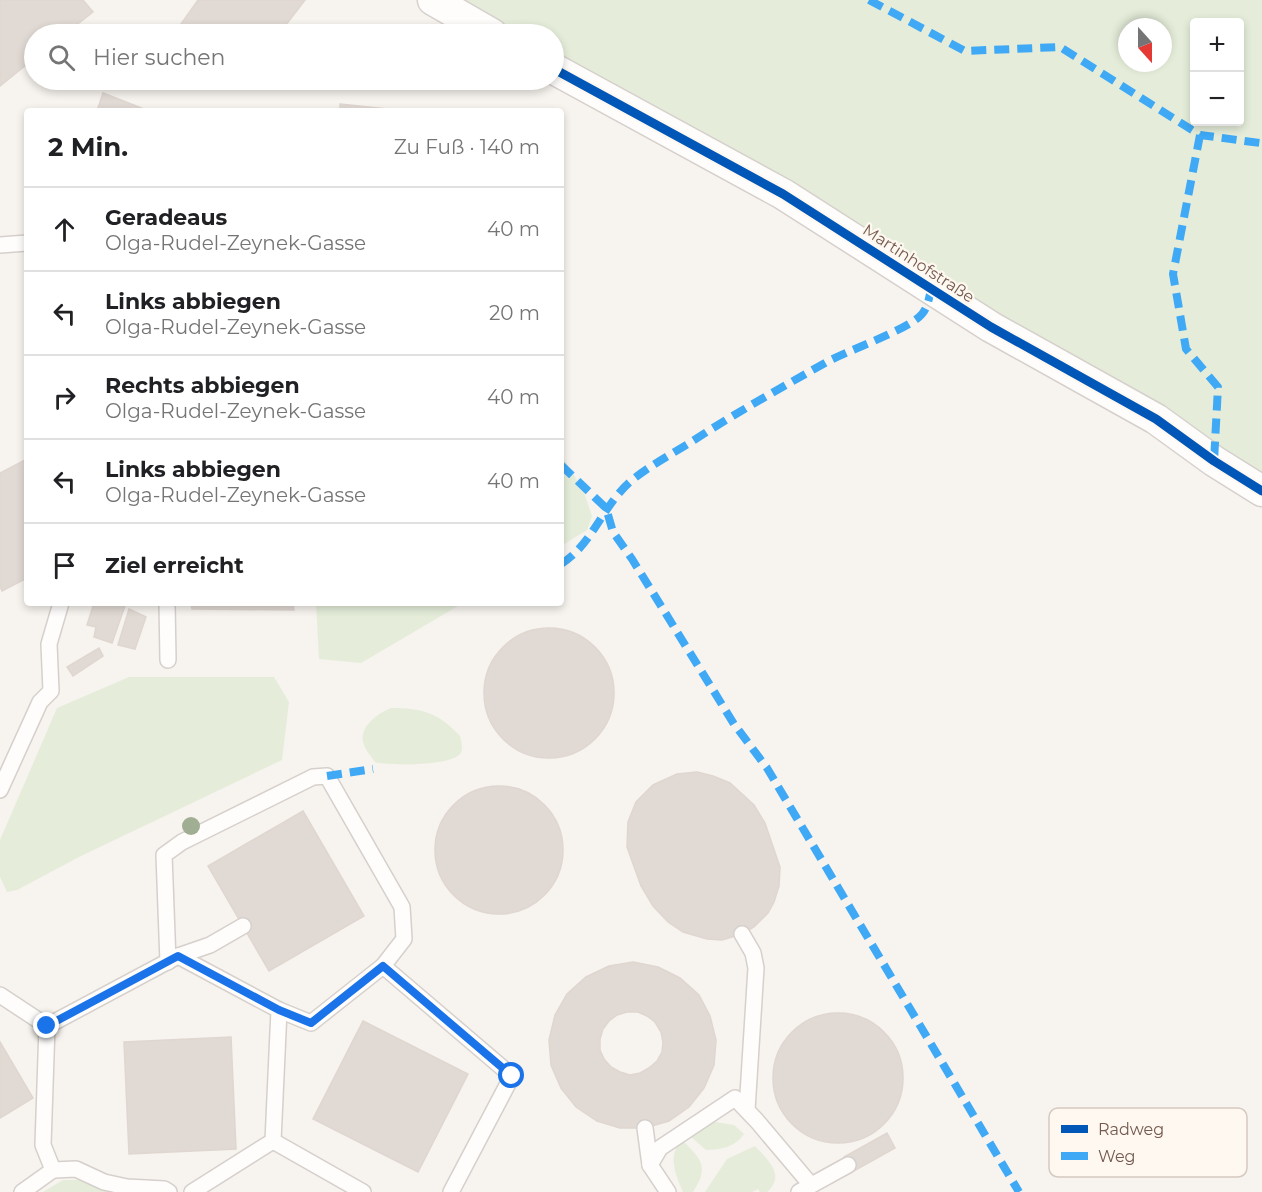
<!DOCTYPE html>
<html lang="de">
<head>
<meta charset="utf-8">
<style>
	body { margin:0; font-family:Montserrat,sans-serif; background:#f2f2f2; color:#202124 }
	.controls { position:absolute; right:18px; top:18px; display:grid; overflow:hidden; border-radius:6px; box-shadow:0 3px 9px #0003 }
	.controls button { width:54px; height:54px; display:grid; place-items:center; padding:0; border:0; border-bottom:2px solid #e0e0e0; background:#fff; color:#202124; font:30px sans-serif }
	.compass { position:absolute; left:1118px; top:18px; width:54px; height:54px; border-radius:50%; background:#fff; box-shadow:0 3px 9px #0003; rotate:159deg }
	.stop { position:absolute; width:18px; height:18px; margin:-14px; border:4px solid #1a73e8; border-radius:50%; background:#fff }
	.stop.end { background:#1a73e8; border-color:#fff; box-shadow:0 2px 6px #0008 }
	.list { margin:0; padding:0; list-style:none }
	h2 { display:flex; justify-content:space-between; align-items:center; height:78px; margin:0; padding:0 24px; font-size:26px }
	h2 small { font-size:20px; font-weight:400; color:#757577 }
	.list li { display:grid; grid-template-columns:39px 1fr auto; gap:18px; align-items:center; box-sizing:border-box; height:84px; padding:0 24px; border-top:2px solid #e0e0e0 }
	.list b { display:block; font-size:22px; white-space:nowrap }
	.list p { margin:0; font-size:20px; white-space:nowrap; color:#757577 }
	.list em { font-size:20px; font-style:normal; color:#757577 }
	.icon { flex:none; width:33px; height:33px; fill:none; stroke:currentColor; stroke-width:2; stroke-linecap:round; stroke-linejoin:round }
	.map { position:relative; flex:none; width:1262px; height:1192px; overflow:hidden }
	.search { position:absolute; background:#fff; box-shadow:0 3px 9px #0003; left:24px; top:24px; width:540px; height:66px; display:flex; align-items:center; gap:15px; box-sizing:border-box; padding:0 21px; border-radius:33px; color:#757577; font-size:22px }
	.panel { position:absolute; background:#fff; box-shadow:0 3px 9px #0003; left:24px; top:108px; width:540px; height:498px; border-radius:6px }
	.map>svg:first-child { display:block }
</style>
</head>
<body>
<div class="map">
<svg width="1262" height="1192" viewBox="0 0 1262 1192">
	<rect width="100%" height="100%" fill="#f7f3ee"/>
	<!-- green -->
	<g fill="#e5edda" fill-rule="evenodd">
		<path d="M 450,0 L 1262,0 L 1262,474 L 554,61 L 554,34 L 508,34 ZM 1194,22 L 1240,22 L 1240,122 L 1194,122 ZM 1127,27 L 1163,27 L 1163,63 L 1127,63 Z"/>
		<polygon points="561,454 583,490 592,516 587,530 561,546"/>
		<polygon points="316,603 463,603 361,663 319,659"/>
		<polygon points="129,677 274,677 289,702 282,760 81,856 17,890 7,892 0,877 0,840 57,708"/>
		<path d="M 391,708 C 422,708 439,713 460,736 C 461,741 464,749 460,754 C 450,766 389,766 375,762 C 371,756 366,751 364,745 C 357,728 378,713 391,708 Z"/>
		<path d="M 715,1122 L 734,1125 L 744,1134 C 735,1147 721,1150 706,1150 L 690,1136 Z"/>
		<path d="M 683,1141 C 702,1160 709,1167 693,1192 L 683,1192 C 676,1176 666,1153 683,1141 Z"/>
		<path d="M 755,1146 C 768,1160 786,1175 767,1192 L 760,1192 L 758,1189 L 752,1192 L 705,1192 L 727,1159 Z"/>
		<polygon points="63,1180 81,1180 113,1192 43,1192"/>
	</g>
	<!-- building -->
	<g fill="#e1d9d3" stroke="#dfd6d0" stroke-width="1.5" fill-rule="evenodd">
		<polygon points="0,0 83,0 93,12 65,34 34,34 34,66 31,61 0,86"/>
		<polygon points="198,0 305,0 279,34 203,34 181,24"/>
		<polygon points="103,93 149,111 97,111"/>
		<polygon points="340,104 407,111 340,111"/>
		<polygon points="27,459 27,578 2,591 0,586 0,473"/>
		<polygon points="94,603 126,603 112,643 94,637 96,627 87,625"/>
		<polygon points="191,603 293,603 294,610 192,609"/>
		<polygon points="129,609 146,617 135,649 118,645"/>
		<circle cx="549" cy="693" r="65"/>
		<polygon points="99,648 103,656 73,676 67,667"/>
		<polygon points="697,772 713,776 730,783 754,805 765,823 780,867 779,886 774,902 768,913 754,927 742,934 722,940 707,939 683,932 668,922 653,906 641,886 627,847 628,822 636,802 653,785 677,774"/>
		<circle cx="499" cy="850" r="64"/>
		<polygon points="303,811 364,916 269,971 208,866"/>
		<path d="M 633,962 L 658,967 L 680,978 L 699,995 L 710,1016 L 716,1040 L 714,1065 L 704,1088 L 689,1107 L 669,1121 L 645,1128 L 620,1128 L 597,1121 L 576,1107 L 561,1088 L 551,1065 L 549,1040 L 555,1015 L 567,994 L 586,977 L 609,966 ZM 627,1012 L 638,1012 L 647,1016 L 655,1022 L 661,1032 L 663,1042 L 662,1052 L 657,1061 L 649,1068 L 640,1073 L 630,1075 L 620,1072 L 611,1067 L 604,1059 L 600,1050 L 600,1039 L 603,1029 L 609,1021 L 617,1015 Z"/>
		<circle cx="838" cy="1078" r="65"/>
		<polygon points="363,1021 468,1074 418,1172 313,1119"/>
		<polygon points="231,1037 236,1149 129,1154 124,1042"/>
		<polygon points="0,1042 33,1098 0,1118"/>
		<polygon points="887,1133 895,1148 852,1172 844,1157"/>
	</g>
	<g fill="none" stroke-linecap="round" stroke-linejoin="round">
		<!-- lane casing -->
		<g stroke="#d6d0cc" stroke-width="18">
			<g id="lane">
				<polyline points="0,245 27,243"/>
				<polyline points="167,603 168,660"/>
				<polyline points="0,790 40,702 51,691 49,644 61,603"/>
				<polyline points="742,934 753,953 756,968 747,1110"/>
				<polyline points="178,956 279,1010 273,1141 192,1192"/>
				<polyline points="168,962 164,855 182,842 313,777 327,776 402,907 404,939 383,966 311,1023 279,1010"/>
				<polyline points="383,966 512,1076 451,1192"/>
				<polyline points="0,995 47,1026"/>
				<polyline points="47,1026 178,956 210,945 243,926"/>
				<polyline points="645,1128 650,1165 668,1192"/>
				<polyline points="273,1141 363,1192"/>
				<polyline points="650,1165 660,1148 735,1098 757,1121 811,1185"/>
				<polyline points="53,1170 76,1169 104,1182 127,1187 164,1189 169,1192"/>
				<polyline points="22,1192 53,1170 43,1145 47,1026"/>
				<polyline points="799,1192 848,1165"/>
			</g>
		</g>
		<!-- street casing -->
		<g stroke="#d6d0cc" stroke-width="33">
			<g id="street">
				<polyline points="433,0 492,34"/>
				<polyline points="554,69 783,194 991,327 1156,419 1214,461 1262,491"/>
			</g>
		</g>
		<!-- lane -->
		<use href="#lane" stroke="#fefdfc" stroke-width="15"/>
		<!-- street -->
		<use href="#street" stroke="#fefdfc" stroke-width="30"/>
		<!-- quiet -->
		<g stroke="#3fa9f5" stroke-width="8" stroke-dasharray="15 8" stroke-linecap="butt">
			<polyline points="869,0 965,51 1060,47 1200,135 1260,143 1262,146"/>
			<polyline points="1200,135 1173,274 1186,349 1218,387 1214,461"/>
			<polyline points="561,465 606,508 613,532 632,559 734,724 767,768 1019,1192"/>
			<path d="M 561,564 C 593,544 602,506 631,481 C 648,467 668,456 688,444 C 732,415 779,389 825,363 C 846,351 910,329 922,314 C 928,307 929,298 931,289"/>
			<polyline points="327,776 373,769"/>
		</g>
		<!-- cycleway casing -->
		<g stroke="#fef8f0" stroke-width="13">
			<polyline id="cycleway" points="554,69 783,194 991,327 1156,419 1214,461 1262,491"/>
		</g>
		<!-- cycleway -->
		<use href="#cycleway" stroke="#0057b8" stroke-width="9"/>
	</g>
	<!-- trees -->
	<circle fill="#a0af93" cx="191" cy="826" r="9"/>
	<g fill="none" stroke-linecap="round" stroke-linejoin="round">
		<!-- route -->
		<polyline stroke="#1a73e8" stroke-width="8" points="47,1026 178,956 279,1010 311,1023 383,966 512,1076"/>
	</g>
	<g text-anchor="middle" stroke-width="4.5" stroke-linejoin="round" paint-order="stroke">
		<!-- street labels -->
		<g font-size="16" fill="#745a4f" stroke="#fef8f0">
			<text transform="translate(919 263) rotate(33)" y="6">Martinhofstraße</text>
		</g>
	</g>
	<!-- legend -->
	<rect x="1049" y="1108" width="198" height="69" rx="9" fill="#fef8f0" stroke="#d5c9c0" stroke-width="1.5"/>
	<rect x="1061" y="1125" width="27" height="8" fill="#0057b8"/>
	<rect x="1061" y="1152" width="27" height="8" fill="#3fa9f5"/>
	<g font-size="16" fill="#745a4f">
		<text x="1098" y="1135">Radweg</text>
		<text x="1098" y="1162">Weg</text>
	</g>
</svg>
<div class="controls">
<button>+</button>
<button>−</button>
</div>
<svg class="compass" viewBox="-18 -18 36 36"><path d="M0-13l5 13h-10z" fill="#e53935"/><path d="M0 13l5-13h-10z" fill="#757577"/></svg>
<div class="stop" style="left:512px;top:1076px"></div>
<div class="stop end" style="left:47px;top:1026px"></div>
<div class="search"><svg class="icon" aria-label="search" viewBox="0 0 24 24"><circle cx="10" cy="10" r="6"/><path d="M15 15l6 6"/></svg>Hier suchen</div>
<section class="panel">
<h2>2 Min.<small>Zu Fuß · 140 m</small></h2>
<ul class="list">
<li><svg class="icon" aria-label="ahead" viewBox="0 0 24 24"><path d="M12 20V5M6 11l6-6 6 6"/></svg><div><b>Geradeaus</b><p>Olga-Rudel-Zeynek-Gasse</p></div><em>40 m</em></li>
<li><svg class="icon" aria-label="left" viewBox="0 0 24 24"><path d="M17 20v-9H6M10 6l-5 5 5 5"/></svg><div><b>Links abbiegen</b><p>Olga-Rudel-Zeynek-Gasse</p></div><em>20 m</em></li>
<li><svg class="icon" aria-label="right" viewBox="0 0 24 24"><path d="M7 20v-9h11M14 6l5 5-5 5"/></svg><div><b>Rechts abbiegen</b><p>Olga-Rudel-Zeynek-Gasse</p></div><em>40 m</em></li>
<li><svg class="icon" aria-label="left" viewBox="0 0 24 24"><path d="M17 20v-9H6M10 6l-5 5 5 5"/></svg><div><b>Links abbiegen</b><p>Olga-Rudel-Zeynek-Gasse</p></div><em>40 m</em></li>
<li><svg class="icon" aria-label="arrive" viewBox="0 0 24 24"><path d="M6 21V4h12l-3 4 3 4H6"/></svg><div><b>Ziel erreicht</b></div></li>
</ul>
</section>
</div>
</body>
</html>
